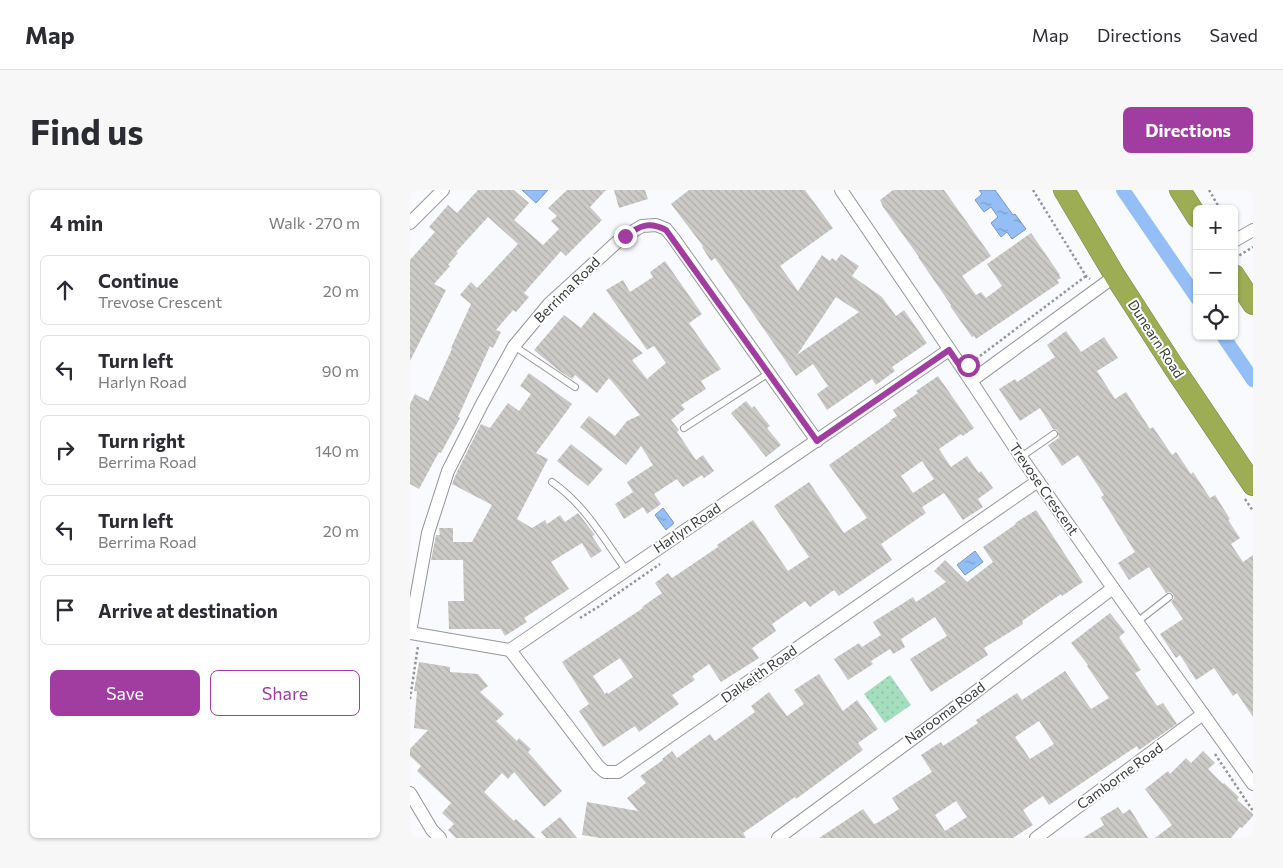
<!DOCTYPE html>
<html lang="en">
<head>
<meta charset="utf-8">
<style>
	body { margin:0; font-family:Commissioner,sans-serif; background:#f7f7f7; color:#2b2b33 }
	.controls { position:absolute; right:15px; top:15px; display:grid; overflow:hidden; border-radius:8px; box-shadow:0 1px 4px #0004 }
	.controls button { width:45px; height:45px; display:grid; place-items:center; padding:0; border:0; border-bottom:1px solid #e1e1e2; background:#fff; color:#2b2b33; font:25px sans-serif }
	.stop { position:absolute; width:15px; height:15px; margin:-11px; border:4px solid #a13ca1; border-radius:50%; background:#fff }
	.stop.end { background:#a13ca1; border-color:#fff; box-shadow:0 1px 5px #0008 }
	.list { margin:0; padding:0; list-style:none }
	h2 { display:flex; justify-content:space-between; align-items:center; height:65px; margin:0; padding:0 20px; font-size:21px }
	h2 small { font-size:16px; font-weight:400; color:#7c7c81 }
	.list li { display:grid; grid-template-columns:32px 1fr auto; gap:15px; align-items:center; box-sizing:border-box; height:70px; margin:0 10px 10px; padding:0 10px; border:1px solid #e1e1e2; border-radius:8px }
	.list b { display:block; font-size:19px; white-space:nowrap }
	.list p { margin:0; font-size:16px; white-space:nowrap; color:#7c7c81 }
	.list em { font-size:16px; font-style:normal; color:#7c7c81 }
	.actions { display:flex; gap:10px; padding:15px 20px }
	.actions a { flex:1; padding:11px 0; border:1px solid #a13ca1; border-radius:8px; text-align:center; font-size:18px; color:#a13ca1 }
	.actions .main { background:#a13ca1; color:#fff }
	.icon { flex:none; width:28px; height:28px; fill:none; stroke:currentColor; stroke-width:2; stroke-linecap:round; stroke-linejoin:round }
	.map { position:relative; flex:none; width:843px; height:648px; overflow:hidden; border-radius:8px }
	header { display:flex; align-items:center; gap:30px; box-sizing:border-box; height:70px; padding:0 25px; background:#fff; border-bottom:1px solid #e1e1e2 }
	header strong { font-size:24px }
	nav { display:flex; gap:28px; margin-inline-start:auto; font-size:18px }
	.intro { display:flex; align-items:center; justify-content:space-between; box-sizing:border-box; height:120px; padding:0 30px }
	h1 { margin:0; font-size:35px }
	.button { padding:12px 22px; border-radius:8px; background:#a13ca1; color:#fff; font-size:18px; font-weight:700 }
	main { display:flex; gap:30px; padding:0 30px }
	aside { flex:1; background:#fff; border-radius:8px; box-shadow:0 1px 4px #0004 }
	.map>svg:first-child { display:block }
</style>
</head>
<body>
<header>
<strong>Map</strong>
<nav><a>Map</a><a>Directions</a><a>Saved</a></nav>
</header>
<div class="intro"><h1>Find us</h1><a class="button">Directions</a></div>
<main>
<aside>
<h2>4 min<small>Walk · 270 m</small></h2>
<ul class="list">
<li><svg class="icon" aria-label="ahead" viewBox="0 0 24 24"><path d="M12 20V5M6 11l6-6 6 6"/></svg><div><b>Continue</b><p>Trevose Crescent</p></div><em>20 m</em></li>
<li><svg class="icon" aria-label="left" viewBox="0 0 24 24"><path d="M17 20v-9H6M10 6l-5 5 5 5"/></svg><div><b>Turn left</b><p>Harlyn Road</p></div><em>90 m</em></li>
<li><svg class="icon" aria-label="right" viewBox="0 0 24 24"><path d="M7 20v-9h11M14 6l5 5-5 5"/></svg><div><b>Turn right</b><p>Berrima Road</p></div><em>140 m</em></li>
<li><svg class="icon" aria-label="left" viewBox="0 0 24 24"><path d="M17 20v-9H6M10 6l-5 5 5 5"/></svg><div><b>Turn left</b><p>Berrima Road</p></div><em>20 m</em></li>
<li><svg class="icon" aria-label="arrive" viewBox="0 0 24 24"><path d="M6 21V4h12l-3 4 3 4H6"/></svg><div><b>Arrive at destination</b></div></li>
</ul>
<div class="actions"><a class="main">Save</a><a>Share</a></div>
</aside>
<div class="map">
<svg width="843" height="648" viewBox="0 0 843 648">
	<defs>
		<pattern id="garden-dots" width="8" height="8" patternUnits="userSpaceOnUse" patternTransform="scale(1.25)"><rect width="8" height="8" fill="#a4debe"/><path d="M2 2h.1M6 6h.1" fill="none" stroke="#8ebfa4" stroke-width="1.8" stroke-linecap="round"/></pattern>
		<pattern id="water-ripples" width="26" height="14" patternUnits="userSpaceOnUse" patternTransform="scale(1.25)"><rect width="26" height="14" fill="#94bff6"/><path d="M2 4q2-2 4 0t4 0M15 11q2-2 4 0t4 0" fill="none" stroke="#7a9cc8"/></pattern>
		<pattern id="building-back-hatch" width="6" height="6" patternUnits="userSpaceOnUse" patternTransform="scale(1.25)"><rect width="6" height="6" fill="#cccac7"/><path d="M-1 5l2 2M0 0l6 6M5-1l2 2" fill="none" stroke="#b0aeac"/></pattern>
	</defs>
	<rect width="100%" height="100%" fill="#f8fafd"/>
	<!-- garden -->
	<polygon fill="url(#garden-dots)" points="480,485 501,515 475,533 454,504"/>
	<!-- water -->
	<g fill="url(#water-ripples)" stroke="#7997be">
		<polygon points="112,0 138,0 126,13"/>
		<polygon points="569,0 585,0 603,25 605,24 616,39 602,49 597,42 591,47 581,33 588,27 581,17 574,22 565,10 572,4"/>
		<polygon points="253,318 264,333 256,340 245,325"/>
		<polygon points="565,361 573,372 555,385 547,375"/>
	</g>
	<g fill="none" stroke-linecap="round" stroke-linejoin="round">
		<!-- canal -->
		<g stroke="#94bff6" stroke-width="14">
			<polyline points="713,0 787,108"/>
			<polyline points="813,146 843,190"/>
		</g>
	</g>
	<!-- building -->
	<g fill="url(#building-back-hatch)" fill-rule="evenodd">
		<polygon points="68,0 104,0 119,13 104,30 133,55 149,39 141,31 147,26 138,18 157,0 196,0 180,17 192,30 156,66 151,61 114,103 119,107 106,122 103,120 86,140 91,142 83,158 80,156 48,227 50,228 31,263 29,262 9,299 0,294 0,214 5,204 18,211 42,159 41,158 61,114 50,105 61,92 67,98 108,54 78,27 46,62 48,63 38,75 40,76 24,94 36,100 0,171 0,70 25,42 19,37 38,15 47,23"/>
		<polygon points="204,0 235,0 238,9 209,18"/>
		<path d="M 279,0 L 395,0 L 423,38 L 370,76 L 388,101 L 412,65 L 420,71 L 422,68 L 426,71 L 431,64 L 449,76 L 442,86 L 472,107 L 486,126 L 494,120 L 517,153 L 482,177 L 485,181 L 466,195 L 462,189 L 417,220 L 407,204 L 418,196 L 403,174 L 386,186 L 305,68 L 301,71 L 292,57 L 293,56 L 261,14 ZM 426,107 L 449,122 L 387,165 Z"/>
		<polygon points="483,0 534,0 581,66 552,86 566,105 571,102 576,108 592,96 577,74 621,43 650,85 649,86 651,88 647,90 649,93 569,147 566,149 564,146 562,147 540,116 541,115 508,67 509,67 473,17 470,10"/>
		<polygon points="255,71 292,124 279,133 311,179 291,191 296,199 271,215 275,219 261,230 269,240 267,242 286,270 293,265 304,281 294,288 292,285 273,297 267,289 244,304 251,314 237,324 233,317 214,329 205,314 223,302 217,292 243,275 231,256 216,275 170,237 179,226 205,246 217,231 230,225 199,188 187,203 165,185 162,189 148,180 124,160 154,125 171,138 184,122 233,163 222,170 237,189 256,173 244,156 237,160 196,100 213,90 220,102 243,87 240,82"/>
		<polygon points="656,141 671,162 694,147 708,168 687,181 705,209 716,202 740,239 743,237 762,265 766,262 781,284 783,282 800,308 805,305 820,329 818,330 830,348 821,354 833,372 843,365 843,527 827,503 823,506 804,478 786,490 770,465 766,468 750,444 773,429 761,412 764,408 763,404 760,402 756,403 739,377 719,390 708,373 725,362 691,307 694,305 668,265 652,276 638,255 649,248 648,242 647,240 643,239 630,218 610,231 589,199 605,189 607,192 645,167 637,155"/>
		<polygon points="119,183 162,214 126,263 138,269 107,329 122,338 135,330 137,334 150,325 155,332 168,323 185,345 182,346 192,361 181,368 172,353 141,372 159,399 114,428 117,432 95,446 91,439 39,439 38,411 54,411 53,370 21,370 26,345 30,345 29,338 43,338 43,352 62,352 82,315 42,294 46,284 71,234 80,238 98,213 109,221 121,204 110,196"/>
		<path d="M 528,186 L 564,238 L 553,246 L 551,244 L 529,259 L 541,277 L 557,266 L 569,283 L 571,281 L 583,298 L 568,309 L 573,317 L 553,330 L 534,303 L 512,317 L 516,323 L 471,354 L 482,370 L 429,406 L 424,400 L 400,417 L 395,411 L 362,434 L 366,441 L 342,458 L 349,468 L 311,492 L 299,474 L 282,486 L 285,490 L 262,505 L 269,514 L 229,542 L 225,536 L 193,557 L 169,521 L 179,514 L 152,472 L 233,418 L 232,417 L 252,403 L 245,393 L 258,383 L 262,388 L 274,380 L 308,357 L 307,355 L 343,330 L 378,381 L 399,367 L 364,316 L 399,292 L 434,343 L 457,328 L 419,275 L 481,231 L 480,230 L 487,226 L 483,220 L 508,203 L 506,201 ZM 512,271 L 524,289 L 503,303 L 491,286 ZM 210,468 L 223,487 L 198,504 L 197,502 L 195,504 L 183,486 Z"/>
		<polygon points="336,211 342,218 344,216 360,236 357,238 371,255 356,267 321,223"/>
		<polygon points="161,254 193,279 178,296 147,271"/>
		<polygon points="626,320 673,392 652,406 651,404 612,431 613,434 574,458 578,465 521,502 500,469 537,446 525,427 491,449 495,457 483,464 480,459 461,471 463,474 438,490 424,469 449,453 452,457 471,445 463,432 503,407 506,412 536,392 524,381 535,370 557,392 583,372 573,357 606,334 605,333"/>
		<path d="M 700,423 L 715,442 L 709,447 L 731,480 L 725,483 L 747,516 L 753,513 L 767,534 L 729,560 L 727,556 L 639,615 L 633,606 L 613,620 L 623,635 L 603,648 L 409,648 L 453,619 L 464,634 L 467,633 L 489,619 L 482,608 L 522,582 L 511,565 L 531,552 L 533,556 L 568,533 L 566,530 L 607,503 L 612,510 L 655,481 L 681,519 L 699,508 L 677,476 L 678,475 L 661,453 ZM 629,531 L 644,554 L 620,569 L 605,547 ZM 546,611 L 557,627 L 535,641 L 525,625 Z"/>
		<polygon points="9,472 40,477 40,482 68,484 78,496 70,502 94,524 86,531 107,551 109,548 121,559 118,562 152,601 134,617 104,582 98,589 92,583 74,602 104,631 106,629 126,648 46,648 38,640 44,634 32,623 41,613 7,581 11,576 0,566 0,559 18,540 4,538 7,501 4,501"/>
		<polygon points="409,484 433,521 447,510 468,539 448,553 453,560 386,609 385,607 333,643 336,648 190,648 172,645 177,612 228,621 217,608 236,593 230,586 253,570 252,569 262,561 267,568 300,544 305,551 345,522 341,516 359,502 377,526 394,514 384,500"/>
		<polygon points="793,561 805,573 798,579 813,594 814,593 829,607 827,610 843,624 843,626 832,638 830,637 821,648 745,648 762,635 735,599 758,581 760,584 776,568 781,573"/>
		<polygon points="708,617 713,624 720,619 738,648 673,648 694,635 690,628"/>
		<polygon points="150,627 167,648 136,648 131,642"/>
	</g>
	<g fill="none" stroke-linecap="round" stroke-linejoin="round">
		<!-- lane casing -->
		<g stroke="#95979a" stroke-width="8">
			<g id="lane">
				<polyline points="104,156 165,197"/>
				<polyline points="274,238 359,183"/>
				<polyline points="611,267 644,244"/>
				<path d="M 142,292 C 174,314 194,349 216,380"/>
				<polyline points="727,432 759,407"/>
			</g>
		</g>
		<!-- street casing -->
		<g stroke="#95979a" stroke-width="14">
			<g id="street">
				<polyline points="431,0 561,191 611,267 703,398 843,594"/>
				<polyline points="0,33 33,0"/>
				<polyline points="824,51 843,40"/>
				<polyline points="561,191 705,86"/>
				<polyline points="0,442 18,343 38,281 72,214 104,156 139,114 206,53 215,46 232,36 246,35 256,39 264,49 407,251"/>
				<path d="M 0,443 L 100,460 C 246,359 393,261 539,160"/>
				<polyline points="100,460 188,576 195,582 208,582 628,291"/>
				<polyline points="0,603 22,640 30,648"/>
				<polyline points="368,648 535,525 703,398"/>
				<polyline points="626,648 793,524"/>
			</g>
		</g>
		<!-- highway casing -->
		<g stroke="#79854b" stroke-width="22">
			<g id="highway">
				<polyline points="654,0 705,86 765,179 843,295"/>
				<polyline points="770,0 787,27"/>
				<polyline points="824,85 843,114"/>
			</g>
		</g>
		<!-- path -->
		<g stroke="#939597" stroke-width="2.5" stroke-dasharray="2.5 2.5" stroke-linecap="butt">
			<polyline points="623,0 676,86 680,89"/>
			<polyline points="799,0 810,19"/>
			<polyline points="825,68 843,57"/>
			<polyline points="562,172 676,86"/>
			<polyline points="835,309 843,321"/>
			<polyline points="170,428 188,417 250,374"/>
			<polyline points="0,509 8,456"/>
			<polyline points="805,564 843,621"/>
		</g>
		<!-- lane -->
		<use href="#lane" stroke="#fff" stroke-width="6"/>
		<!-- street -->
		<use href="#street" stroke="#fff" stroke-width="12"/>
		<!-- highway -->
		<use href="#highway" stroke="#9cad54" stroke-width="21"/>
	</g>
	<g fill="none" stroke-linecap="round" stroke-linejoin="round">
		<!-- route -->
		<path stroke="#a13ca1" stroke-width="6" d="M 215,46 C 230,36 238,31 256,40 L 407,251 L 539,160 L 552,179 L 558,175"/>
	</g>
	<g text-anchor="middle" stroke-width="4" stroke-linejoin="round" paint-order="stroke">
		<!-- street labels -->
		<g font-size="14" fill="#393a3b" stroke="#fff">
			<text transform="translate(157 100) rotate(-45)" y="5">Berrima Road</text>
			<text transform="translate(746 149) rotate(57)" y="5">Dunearn Road</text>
			<text transform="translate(634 299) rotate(55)" y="5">Trevose Crescent</text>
			<text transform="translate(277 338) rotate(-34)" y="5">Harlyn Road</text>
			<text transform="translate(349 484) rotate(-35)" y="5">Dalkeith Road</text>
			<text transform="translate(535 523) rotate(-36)" y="5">Narooma Road</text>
			<text transform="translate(710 586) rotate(-36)" y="5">Camborne Road</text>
		</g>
	</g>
</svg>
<div class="controls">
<button>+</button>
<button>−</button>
<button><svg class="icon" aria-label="locate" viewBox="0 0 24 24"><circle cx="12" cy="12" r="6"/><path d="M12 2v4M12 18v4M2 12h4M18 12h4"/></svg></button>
</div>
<div class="stop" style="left:558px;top:175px"></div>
<div class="stop end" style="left:215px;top:46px"></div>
</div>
</main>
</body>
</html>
